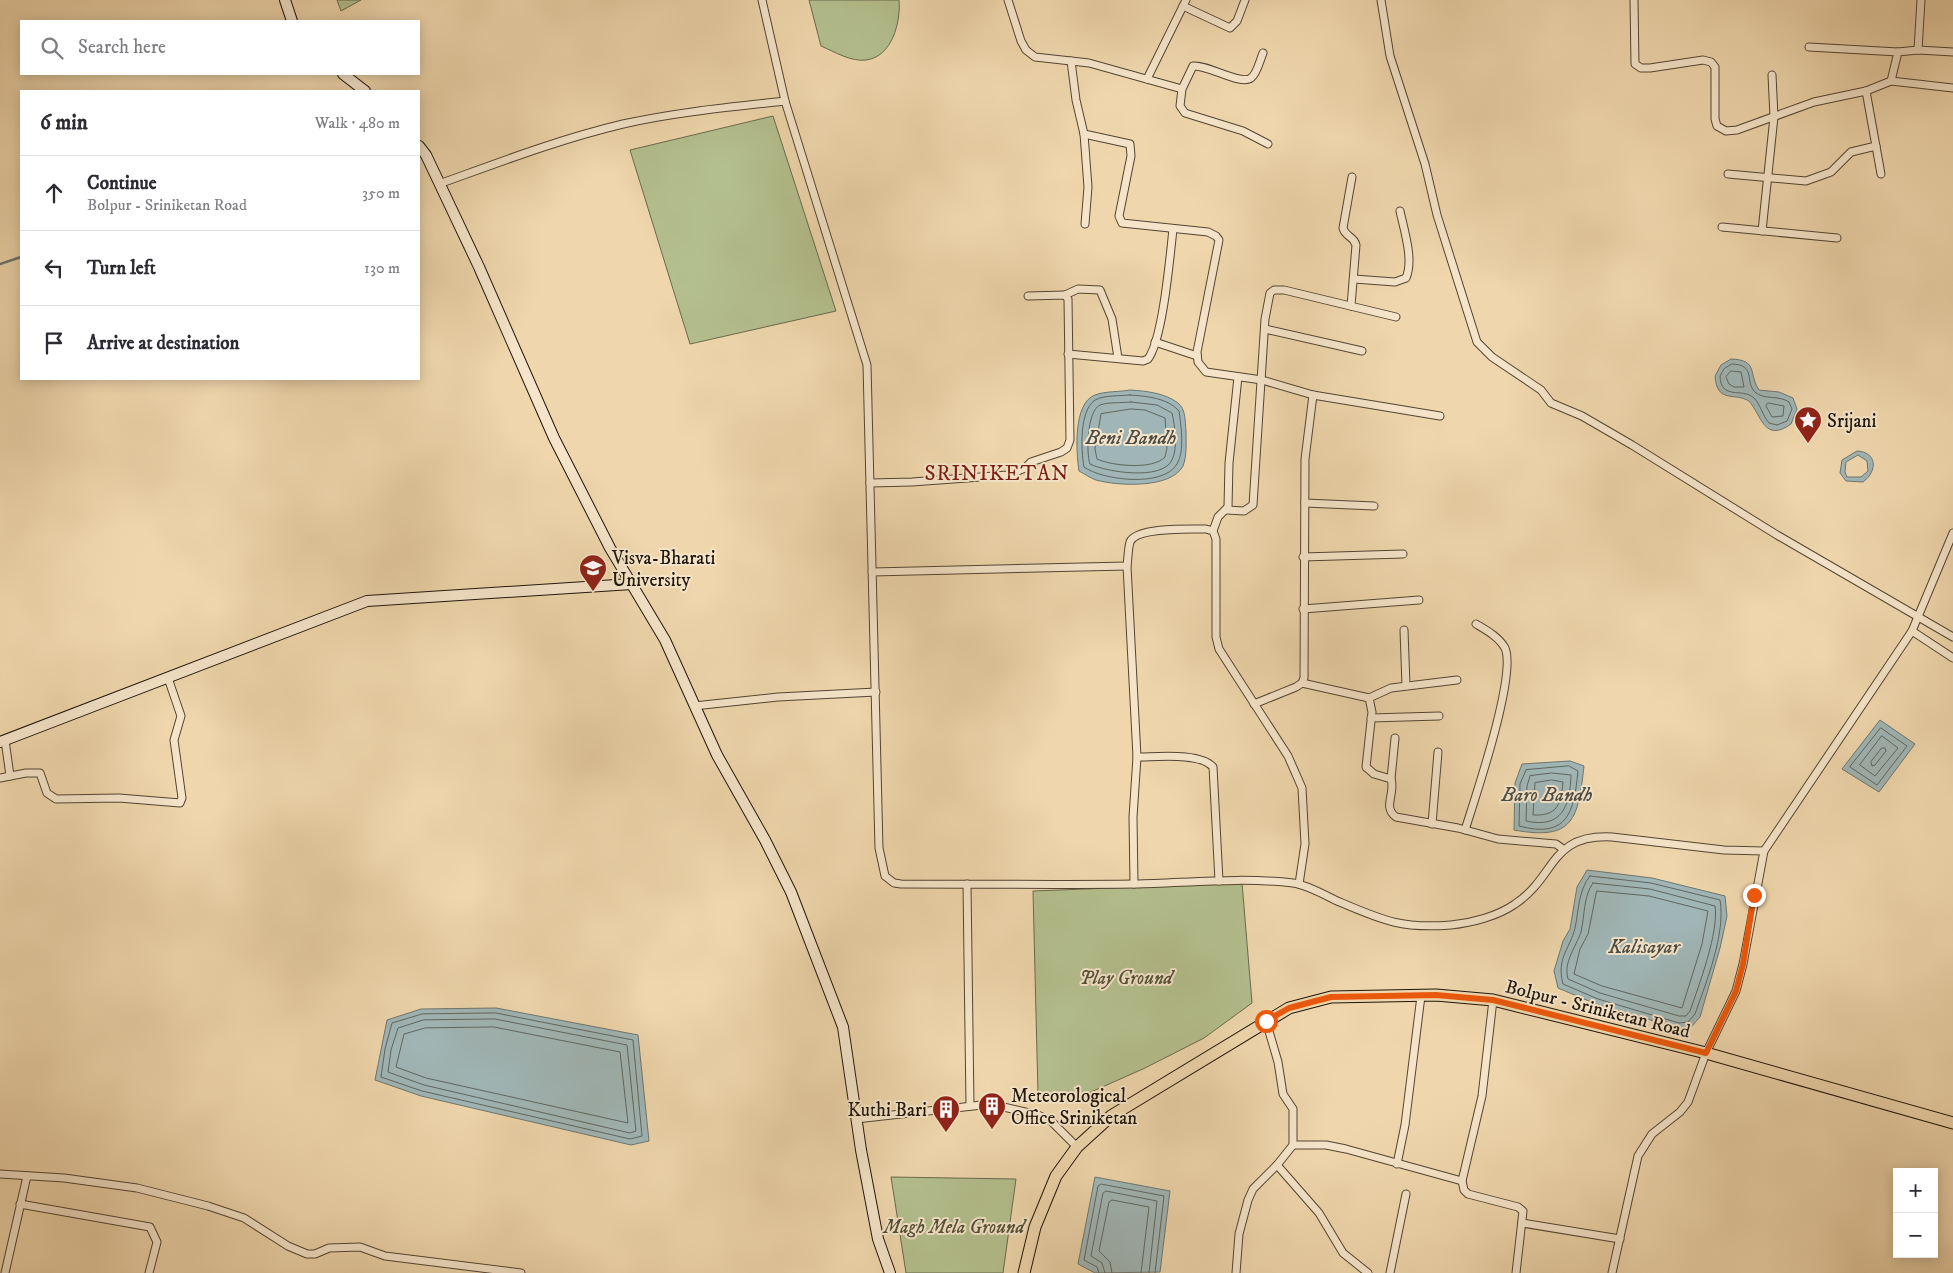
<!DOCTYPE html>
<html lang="en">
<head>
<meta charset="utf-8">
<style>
	body { margin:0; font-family:"IM FELL DW Pica",serif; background:#f7f7f7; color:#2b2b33 }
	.controls { position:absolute; right:15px; bottom:15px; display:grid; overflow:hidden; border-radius:0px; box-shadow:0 2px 12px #0003 }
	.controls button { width:45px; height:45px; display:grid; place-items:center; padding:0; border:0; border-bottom:1px solid #e1e1e2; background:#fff; color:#2b2b33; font:25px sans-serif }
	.stop { position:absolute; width:15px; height:15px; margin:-11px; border:4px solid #ea580c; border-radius:50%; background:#fff }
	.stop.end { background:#ea580c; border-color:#fff; box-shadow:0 1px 5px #0008 }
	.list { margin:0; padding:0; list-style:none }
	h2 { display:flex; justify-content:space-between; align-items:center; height:65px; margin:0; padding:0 20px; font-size:21px }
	h2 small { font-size:16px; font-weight:400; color:#7c7c81 }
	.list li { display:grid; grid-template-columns:32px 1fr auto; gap:15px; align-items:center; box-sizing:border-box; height:75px; padding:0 20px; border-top:1px solid #e1e1e2 }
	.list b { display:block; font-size:19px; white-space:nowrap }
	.list p { margin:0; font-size:16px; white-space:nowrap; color:#7c7c81 }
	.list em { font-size:16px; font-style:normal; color:#7c7c81 }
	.icon { flex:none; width:28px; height:28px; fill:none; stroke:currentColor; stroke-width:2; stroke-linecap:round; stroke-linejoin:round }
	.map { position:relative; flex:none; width:1953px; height:1273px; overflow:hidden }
	.search { position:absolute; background:#fff; box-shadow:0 2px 12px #0003; left:20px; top:20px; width:400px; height:55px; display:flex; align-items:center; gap:12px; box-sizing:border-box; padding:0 18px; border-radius:0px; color:#7c7c81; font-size:19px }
	.panel { position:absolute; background:#fff; box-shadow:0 2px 12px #0003; left:20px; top:90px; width:400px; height:290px; border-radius:0px }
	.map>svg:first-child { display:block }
</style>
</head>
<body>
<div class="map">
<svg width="1953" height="1273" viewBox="0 0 1953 1273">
	<rect width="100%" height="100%" fill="#efd6ac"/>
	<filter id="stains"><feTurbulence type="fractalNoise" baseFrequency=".004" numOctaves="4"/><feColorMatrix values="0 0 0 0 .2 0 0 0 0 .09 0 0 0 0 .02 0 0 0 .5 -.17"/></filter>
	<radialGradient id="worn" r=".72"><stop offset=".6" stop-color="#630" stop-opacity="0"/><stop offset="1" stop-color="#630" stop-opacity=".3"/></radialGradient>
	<!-- green -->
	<g fill="#b4bf8e" stroke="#696a4c">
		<polygon points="337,0 361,0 341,11"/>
		<path d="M 809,0 L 899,0 C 901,22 892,57 866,60 C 851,62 835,52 821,46 Z"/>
		<polygon points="773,116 836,311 690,344 630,150"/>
		<polygon points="1242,883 1252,1003 1204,1038 1145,1068 1082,1096 1038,1095 1033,891"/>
		<polygon points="891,1177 1016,1179 1003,1273 906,1273"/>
	</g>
	<!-- water -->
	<g fill="#a0b6b6" stroke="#6c7671" fill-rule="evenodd">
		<path d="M 1731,359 C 1759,360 1748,374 1759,390 L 1779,392 L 1793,398 L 1797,409 L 1791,424 C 1764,443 1762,416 1749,401 C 1734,392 1717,404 1715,376 L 1721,365 Z"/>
		<path d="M 1130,390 C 1146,391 1165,393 1178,403 C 1186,409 1185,422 1186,431 C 1186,442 1187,456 1183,466 C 1171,489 1117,486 1096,480 C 1090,478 1085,474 1079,471 C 1076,452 1073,403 1095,395 C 1105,391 1120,392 1130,390 Z"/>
		<path d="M 1857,451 C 1877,452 1878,471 1863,482 L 1846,481 L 1840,473 L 1842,460 ZM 1858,455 L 1867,461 L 1868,471 L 1861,477 L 1847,477 L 1845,472 L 1846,462 Z"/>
		<polygon points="1880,720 1915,744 1879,792 1842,769"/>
		<path d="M 1570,761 L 1584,766 C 1578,819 1574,841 1514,830 L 1515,783 L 1522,764 Z"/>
		<polygon points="1587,870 1652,878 1725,896 1727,916 1720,948 1700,1017 1690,1028 1678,1028 1596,1004 1558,988 1554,971 1563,941 1570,929 1577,887"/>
		<polygon points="496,1008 638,1035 649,1141 631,1145 421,1096 375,1080 387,1020 421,1009"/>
		<polygon points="1095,1177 1170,1191 1160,1272 1095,1273 1078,1264"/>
	</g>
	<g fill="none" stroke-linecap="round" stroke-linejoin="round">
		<!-- shore -->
		<g stroke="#5f6660" stroke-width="1">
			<path d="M 1732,364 C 1757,365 1744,381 1755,392 C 1763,400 1779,395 1789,402 L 1792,409 L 1787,421 L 1777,425 L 1769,423 C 1762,415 1761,405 1754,398 C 1742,387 1721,401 1720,376 L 1724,369 Z"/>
			<polygon points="1731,371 1741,372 1744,387 1734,387 1729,384 1726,377"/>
			<path d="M 1130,395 C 1146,396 1168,398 1179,411 C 1181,426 1185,451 1177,464 C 1163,488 1102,480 1084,467 C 1081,450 1079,411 1095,400 C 1104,395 1121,396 1130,395 Z"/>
			<path d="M 1131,402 L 1157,405 L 1172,413 C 1175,426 1178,448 1172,460 C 1162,481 1106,472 1090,464 C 1086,453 1087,411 1100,405 C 1108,402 1122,403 1131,402 Z"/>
			<polygon points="1768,403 1784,406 1783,416 1772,417 1766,406"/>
			<path d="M 1131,409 L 1145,410 L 1165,418 L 1167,448 L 1165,457 C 1153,470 1112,466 1097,459 L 1095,449 L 1101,414 Z"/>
			<polygon points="1881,728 1907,746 1877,785 1850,767"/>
			<polygon points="1882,736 1898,748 1875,776 1860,765"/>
			<polygon points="1882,748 1885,748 1886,751 1875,765 1872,766 1871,762"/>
			<path d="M 1569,766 L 1578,771 C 1574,812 1568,839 1519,826 L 1520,784 L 1526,770 Z"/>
			<path d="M 1552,773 L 1571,775 C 1570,806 1562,829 1526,821 L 1527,786 L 1530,776 Z"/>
			<path d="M 1552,780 L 1563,782 C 1561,804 1558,816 1533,815 L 1535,783 Z"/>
			<path d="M 1590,876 L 1651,883 L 1720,900 C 1726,933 1706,983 1695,1014 L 1688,1022 L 1679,1023 L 1598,999 L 1563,984 C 1556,958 1570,949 1575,928 C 1579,910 1578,891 1590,876 Z"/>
			<path d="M 1593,883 L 1650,889 L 1715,906 C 1719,932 1699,985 1690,1011 L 1686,1016 L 1679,1016 L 1600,993 L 1568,979 C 1563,962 1576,947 1581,932 C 1585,915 1583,897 1593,883 Z"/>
			<polygon points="1597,891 1649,896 1708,911 1702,944 1682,1008 1602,986 1574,974 1580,949 1588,934"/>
			<polygon points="496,1013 633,1040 642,1136 630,1139 422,1091 381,1077 385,1049 392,1023 422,1014"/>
			<polygon points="495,1019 627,1045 636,1131 630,1133 424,1085 388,1072 391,1050 398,1028 423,1020"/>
			<polygon points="494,1027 620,1052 628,1123 426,1078 396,1067 404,1034 425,1028"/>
			<polyline points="1099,1273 1097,1267 1084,1260 1098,1186 1101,1184 1164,1196 1155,1273"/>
			<polyline points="1105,1273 1102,1263 1091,1256 1103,1193 1106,1191 1157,1201 1149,1273"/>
			<polyline points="1112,1273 1110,1262 1099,1251 1109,1202 1112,1200 1149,1207 1141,1273"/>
		</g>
		<!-- stream -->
		<polyline stroke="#6c7671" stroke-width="2.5" points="0,264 21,257"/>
		<!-- street casing -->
		<g stroke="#524532" stroke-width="9">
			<g id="street">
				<path d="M 762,0 L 785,101 L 867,365 L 879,848 L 885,876 L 894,883 L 901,884 C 979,884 1057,885 1135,884 C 1187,883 1241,877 1293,883 C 1307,885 1323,894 1335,900 C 1382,920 1400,929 1451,925 C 1472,923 1498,916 1515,904 C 1557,876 1549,834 1612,837 L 1724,850 L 1764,851"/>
				<polyline points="1008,0 1021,41 1026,50 1035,57 1089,63 1182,89"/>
				<polyline points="1381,0 1390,56 1425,164 1437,215 1477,342 1492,357 1541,390 1551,403 1582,416 1632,445 1777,535 1953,637"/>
				<polyline points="1634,0 1635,64 1641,68 1650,68 1703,60 1711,62 1715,67 1715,119 1717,126 1726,131 1737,130 1814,102 1866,91 1891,81 1898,52 1918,50 1953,52"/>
				<polyline points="1183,6 1230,28 1237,21 1245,0"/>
				<polyline points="1809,47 1898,52"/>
				<polyline points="1918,50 1921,0"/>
				<path d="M 1263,53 C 1260,60 1257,74 1251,78 C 1241,86 1207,64 1193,66 L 1182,89 L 1180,106 L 1185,113 L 1243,131 L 1268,144"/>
				<polyline points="1071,61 1076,100 1084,134 1088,187 1085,224"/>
				<polyline points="1147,79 1186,0"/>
				<polyline points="1891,81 1953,88"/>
				<polyline points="1866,91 1881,174"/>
				<polyline points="1084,134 1130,144 1131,156 1119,216 1122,223 1208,232 1216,236 1219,240 1197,352 1198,362 1206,372 1262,380 1313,395 1440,416"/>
				<polyline points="1728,174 1806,181 1831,172 1851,152 1876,146"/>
				<path d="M 439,184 C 500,162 560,139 623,124 C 677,112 731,107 785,101"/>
				<polyline points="1722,227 1837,238"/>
				<polyline points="1762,231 1774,117 1772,75"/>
				<path d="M 1354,279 L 1395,282 L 1406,278 C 1414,260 1404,230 1400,211"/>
				<polyline points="1065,295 1078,289 1100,290 1112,319 1118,358"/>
				<path d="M 1351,306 L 1356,245 C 1354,236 1345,237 1343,228 L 1352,177"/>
				<polyline points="1265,329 1362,351"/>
				<polyline points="1155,342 1197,356"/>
				<path d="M 1068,354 L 1143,361 L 1148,359 C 1163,339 1170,256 1173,229"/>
				<polyline points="870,483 912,482 1008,475 1025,468 1031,462 1061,452 1067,448 1070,440 1068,299 1065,295 1028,296"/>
				<polyline points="1305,503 1374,506"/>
				<polyline points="1227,510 1244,511 1253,505 1265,319 1270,293 1274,290 1284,290 1396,317"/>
				<polyline points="1213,531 1218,517 1228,507 1229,463 1238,377"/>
				<polyline points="1303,557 1403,554"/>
				<polyline points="872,572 1127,566"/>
				<polyline points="1303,609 1419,600"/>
				<polyline points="1404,630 1406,686"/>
				<polyline points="1912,631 1953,658"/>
				<path d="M 1302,683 L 1369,698 L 1372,712 L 1366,767 L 1374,774 L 1391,779 C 1396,793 1382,807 1396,817 L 1458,828 L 1498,839 L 1556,844 L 1563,849"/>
				<polyline points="1369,698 1391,688 1457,680"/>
				<polyline points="1254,704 1296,687 1302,683 1304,678 1305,459 1313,395"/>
				<polyline points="694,706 778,697 876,692"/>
				<polyline points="1371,718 1439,716"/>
				<polyline points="5,740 10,776"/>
				<path d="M 1137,757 C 1156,757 1200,752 1213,767 L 1219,881"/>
				<polyline points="0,778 26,773 40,773 47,793 56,799 119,798 180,803 182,798 174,740 181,716 168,678"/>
				<polyline points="1391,779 1395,738"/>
				<polyline points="1432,824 1438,752"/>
				<path d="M 1465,830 C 1475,798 1517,675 1505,648 C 1499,637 1486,630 1476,624"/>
				<polyline points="967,884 970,1106"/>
				<path d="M 1134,884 L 1133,817 L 1137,757 L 1127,566 C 1128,559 1128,549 1130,542 C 1136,527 1190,529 1206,529 L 1213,531 L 1216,539 L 1216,637 L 1219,649 L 1288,756 L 1302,788 L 1305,844 L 1299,884"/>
				<polyline points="1493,1000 1482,1096 1462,1181 1464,1190 1468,1194 1518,1207 1523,1211 1516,1273"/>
				<polyline points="856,1119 991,1104 1038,1115 1051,1121 1077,1147"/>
				<polyline points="1293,1145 1326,1145 1346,1149 1462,1181"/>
				<polyline points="1397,1164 1405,1125 1421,996"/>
				<polyline points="1277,1165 1319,1213 1343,1253 1368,1273"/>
				<polyline points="0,1174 64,1178 137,1188 208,1206 244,1218 288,1246 307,1254 315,1254 329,1248 360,1247 385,1256 521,1273"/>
				<polyline points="20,1204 150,1227 157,1242 149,1273"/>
				<polyline points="1522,1223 1620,1239"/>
				<polyline points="5,1273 27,1176"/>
				<polyline points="1236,1273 1239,1234 1248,1200 1253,1189 1277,1165 1293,1145 1293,1109 1283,1094 1278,1062 1266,1021"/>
				<polyline points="1390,1273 1406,1194"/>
				<polyline points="1612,1273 1638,1156 1652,1134 1680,1112 1688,1102 1706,1053 1736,991 1743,964 1764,851 1912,631 1953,533"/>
			</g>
		</g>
		<!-- secondary casing -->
		<g stroke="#1e150a" stroke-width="12">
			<g id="secondary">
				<polyline points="285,0 292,21"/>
				<polyline points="343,74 365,91"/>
				<polyline points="419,146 426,155 479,267 554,438 610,548 665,640 717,755 765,840 791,892 843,1027 861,1150 878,1239 890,1273"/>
				<polyline points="0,742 367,601 632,584"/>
			</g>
		</g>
		<!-- primary casing -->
		<g stroke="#1e150a" stroke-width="13">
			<polyline id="primary" points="1024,1273 1035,1227 1056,1176 1077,1147 1111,1116 1289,1008 1331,997 1436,995 1493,1000 1706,1053 1953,1123"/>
		</g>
		<!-- street -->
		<use href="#street" stroke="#f5e4c9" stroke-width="7"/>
		<!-- secondary -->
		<use href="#secondary" stroke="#f5e4c9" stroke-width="10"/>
		<!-- primary -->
		<use href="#primary" stroke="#efd6ac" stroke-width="11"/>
	</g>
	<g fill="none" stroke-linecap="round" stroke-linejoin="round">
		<!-- route -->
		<polyline stroke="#ea580c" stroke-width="6" points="1266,1021 1289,1008 1331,997 1436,995 1493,1000 1706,1053 1736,991 1743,964 1754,895"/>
	</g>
	<!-- icons -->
	<defs>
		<g id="sight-pin" transform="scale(1.4375)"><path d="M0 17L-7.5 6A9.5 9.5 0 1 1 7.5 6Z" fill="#8f2418" stroke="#f5e4c9"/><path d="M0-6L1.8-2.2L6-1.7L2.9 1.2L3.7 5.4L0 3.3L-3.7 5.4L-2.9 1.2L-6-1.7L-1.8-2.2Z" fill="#fff"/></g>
		<g id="university-pin" transform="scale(1.4375)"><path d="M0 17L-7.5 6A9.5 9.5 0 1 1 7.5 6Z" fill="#8f2418" stroke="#f5e4c9"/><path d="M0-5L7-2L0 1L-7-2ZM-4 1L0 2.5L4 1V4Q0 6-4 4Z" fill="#fff"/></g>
		<g id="building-pin" transform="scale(1.4375)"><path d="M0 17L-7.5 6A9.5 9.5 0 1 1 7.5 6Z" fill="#8f2418" stroke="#f5e4c9"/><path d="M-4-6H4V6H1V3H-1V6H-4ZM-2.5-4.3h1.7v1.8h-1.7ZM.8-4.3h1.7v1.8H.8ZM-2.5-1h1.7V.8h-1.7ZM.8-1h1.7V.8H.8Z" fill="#fff"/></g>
	</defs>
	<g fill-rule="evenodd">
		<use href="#sight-pin" x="1808" y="420"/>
		<use href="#university-pin" x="593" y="568"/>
		<use href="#building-pin" x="992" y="1106"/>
		<use href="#building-pin" x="946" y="1109"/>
	</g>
	<g text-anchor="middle" stroke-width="4" stroke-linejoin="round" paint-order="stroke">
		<!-- poi labels -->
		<g font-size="19" fill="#1e150a" stroke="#f5e4c9" text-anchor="start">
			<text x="1827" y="427">Srijani</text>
			<text x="612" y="564">Visva-Bharati<tspan x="612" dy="22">University</tspan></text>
			<text x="1011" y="1102">Meteorological<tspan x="1011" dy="22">Office Sriniketan</tspan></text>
			<text x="927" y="1116" text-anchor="end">Kuthi Bari</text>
		</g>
		<!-- park labels -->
		<g font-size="19" font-style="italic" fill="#525038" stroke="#f5e4c9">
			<text x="1126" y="984">Play Ground</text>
			<text x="954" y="1233">Magh Mela Ground</text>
		</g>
		<!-- street labels -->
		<g font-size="19" fill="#1e150a" stroke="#f5e4c9">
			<text transform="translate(1598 1008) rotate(14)" y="7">Bolpur - Sriniketan Road</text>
		</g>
		<!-- water labels -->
		<g font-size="20" font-style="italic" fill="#4c4d46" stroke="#f5e4c9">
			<text x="1131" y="444">Beni Bandh</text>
			<text x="1547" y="801">Baro Bandh</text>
			<text x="1644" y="953">Kalisayar</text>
		</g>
		<!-- quarter labels -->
		<g font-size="21" letter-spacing="1" fill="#7a1f14" stroke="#f5e4c9">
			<text x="997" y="480">SRINIKETAN</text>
		</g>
	</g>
	<rect width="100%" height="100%" filter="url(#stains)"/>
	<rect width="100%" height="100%" fill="url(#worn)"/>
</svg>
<div class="controls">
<button>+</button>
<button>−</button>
</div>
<div class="stop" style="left:1266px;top:1021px"></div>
<div class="stop end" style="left:1754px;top:895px"></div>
<div class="search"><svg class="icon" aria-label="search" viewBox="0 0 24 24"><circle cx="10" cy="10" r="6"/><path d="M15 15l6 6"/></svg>Search here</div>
<section class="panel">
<h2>6 min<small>Walk · 480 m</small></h2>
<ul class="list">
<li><svg class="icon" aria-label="ahead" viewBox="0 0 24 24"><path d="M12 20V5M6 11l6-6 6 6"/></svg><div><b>Continue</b><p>Bolpur - Sriniketan Road</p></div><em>350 m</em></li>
<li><svg class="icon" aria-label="left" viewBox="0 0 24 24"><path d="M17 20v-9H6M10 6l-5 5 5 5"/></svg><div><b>Turn left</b></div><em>130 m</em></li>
<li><svg class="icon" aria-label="arrive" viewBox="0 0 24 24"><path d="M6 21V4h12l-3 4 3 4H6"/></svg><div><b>Arrive at destination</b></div></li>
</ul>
</section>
</div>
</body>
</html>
